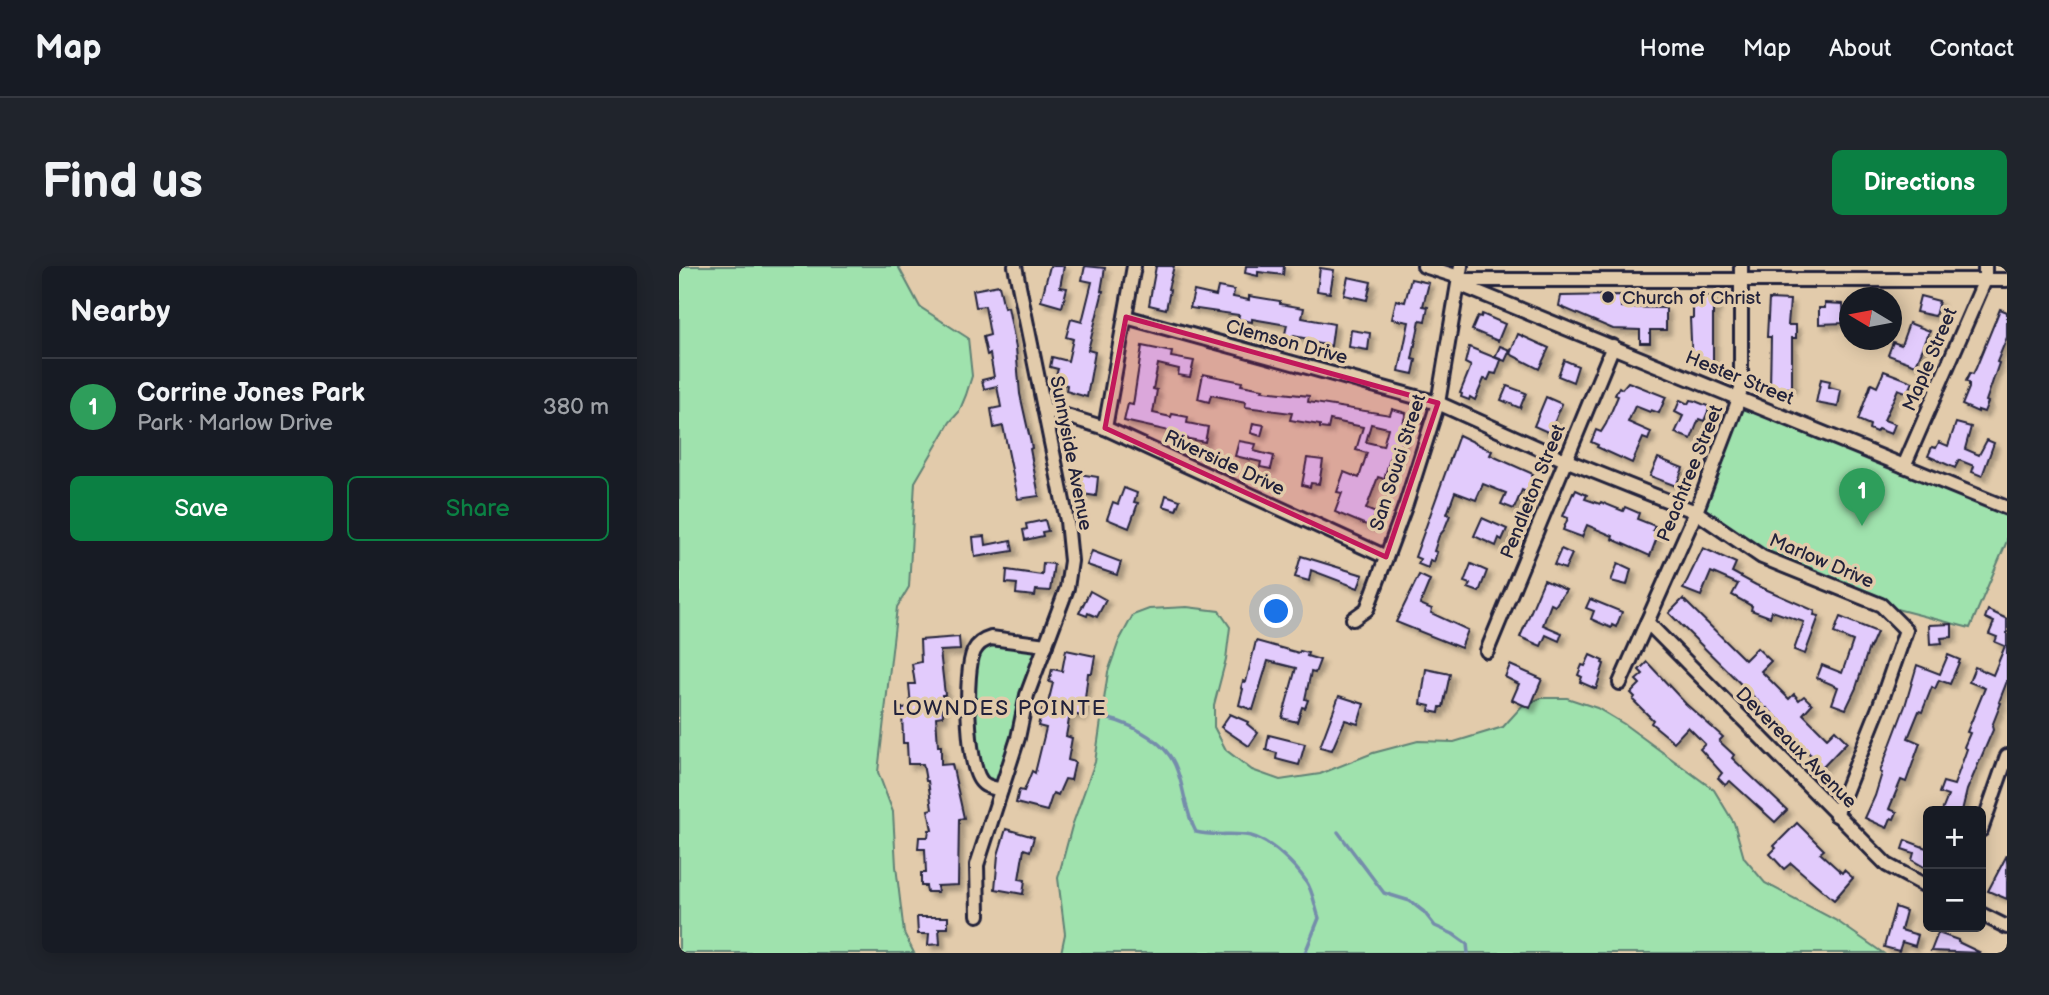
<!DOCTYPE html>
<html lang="en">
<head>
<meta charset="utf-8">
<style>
	body { margin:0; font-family:"Balsamiq Sans",sans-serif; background:#20242c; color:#f1f3f6 }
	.controls { position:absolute; right:21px; bottom:21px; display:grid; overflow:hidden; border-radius:10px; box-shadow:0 4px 18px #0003 }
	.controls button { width:63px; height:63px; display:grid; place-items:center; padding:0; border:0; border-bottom:2px solid #363941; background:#171b24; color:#f1f3f6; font:35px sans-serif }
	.compass { position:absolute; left:1160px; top:21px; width:63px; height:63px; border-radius:50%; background:#171b24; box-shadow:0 4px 18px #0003; rotate:280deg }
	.you { position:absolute; left:598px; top:346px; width:24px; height:24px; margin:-18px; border:5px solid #fff; border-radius:50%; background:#1a73e8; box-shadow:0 0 0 10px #1a73e833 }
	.badge { display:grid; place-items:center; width:46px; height:46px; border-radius:50%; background:#0b8043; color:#fff; font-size:23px; font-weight:700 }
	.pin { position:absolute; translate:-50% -58px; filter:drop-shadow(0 2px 4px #0008) }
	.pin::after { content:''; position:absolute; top:37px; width:24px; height:21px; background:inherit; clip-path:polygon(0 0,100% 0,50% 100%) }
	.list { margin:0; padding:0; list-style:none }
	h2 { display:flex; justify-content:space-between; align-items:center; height:91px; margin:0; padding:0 28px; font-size:30px }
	h2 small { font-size:23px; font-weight:400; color:#9ea1a6 }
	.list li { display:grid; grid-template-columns:46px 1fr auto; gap:21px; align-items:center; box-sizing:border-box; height:98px; padding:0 28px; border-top:2px solid #363941 }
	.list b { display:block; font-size:26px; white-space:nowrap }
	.list p { margin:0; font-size:23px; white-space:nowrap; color:#9ea1a6 }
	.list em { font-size:23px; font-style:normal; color:#9ea1a6 }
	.actions { display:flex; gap:14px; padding:21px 28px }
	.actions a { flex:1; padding:16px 0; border:2px solid #0b8043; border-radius:10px; text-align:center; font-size:24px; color:#0b8043 }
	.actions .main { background:#0b8043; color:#fff }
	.map { position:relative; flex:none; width:1328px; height:687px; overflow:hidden; border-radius:10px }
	header { display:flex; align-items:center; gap:42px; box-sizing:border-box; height:98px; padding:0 35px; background:#171b24; border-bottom:2px solid #363941 }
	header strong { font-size:33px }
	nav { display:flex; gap:38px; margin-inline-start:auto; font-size:24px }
	.intro { display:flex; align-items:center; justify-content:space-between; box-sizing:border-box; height:168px; padding:0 42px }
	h1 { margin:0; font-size:49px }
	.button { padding:18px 32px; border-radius:10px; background:#0b8043; color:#fff; font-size:24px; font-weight:700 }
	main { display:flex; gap:42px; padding:0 42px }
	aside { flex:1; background:#171b24; border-radius:10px; box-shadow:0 4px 18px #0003 }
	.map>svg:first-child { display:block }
</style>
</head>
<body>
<header>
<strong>Map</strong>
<nav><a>Home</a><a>Map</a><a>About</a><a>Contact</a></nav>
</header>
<div class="intro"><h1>Find us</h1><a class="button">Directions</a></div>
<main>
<aside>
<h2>Nearby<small></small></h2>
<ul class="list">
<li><span class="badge" style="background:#2e9e5b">1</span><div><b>Corrine Jones Park</b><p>Park · Marlow Drive</p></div><em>380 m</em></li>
</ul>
<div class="actions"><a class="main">Save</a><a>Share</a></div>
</aside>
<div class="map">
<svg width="1328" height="687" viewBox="0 0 1328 687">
	<defs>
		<filter id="shadow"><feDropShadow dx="4.5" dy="4.5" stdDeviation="2" flood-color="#0004"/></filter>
	</defs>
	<rect width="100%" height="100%" fill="#e2cbab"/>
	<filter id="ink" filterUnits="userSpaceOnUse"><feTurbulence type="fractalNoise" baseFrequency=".0143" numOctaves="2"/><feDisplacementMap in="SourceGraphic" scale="14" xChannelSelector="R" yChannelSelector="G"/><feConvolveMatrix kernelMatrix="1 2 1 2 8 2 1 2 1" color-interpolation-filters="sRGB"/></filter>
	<g filter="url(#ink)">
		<!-- green -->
		<g fill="#9fe2ad" stroke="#608274" stroke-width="2">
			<polygon points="0,0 219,0 241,41 289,72 293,110 287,129 280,146 271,156 236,216 230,321 218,341 199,506 214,546 217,600 225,667 235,687 0,687"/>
			<polygon points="1059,132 1328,242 1328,275 1291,362 1202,339 1104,298 1017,246"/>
			<polygon points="508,341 540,345 551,361 547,393 535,439 535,461 547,484 573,504 601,514 641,508 694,487 739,475 775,476 824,461 843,440 862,432 888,432 918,442 945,458 1035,524 1055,557 1065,592 1086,617 1158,655 1204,687 382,687 386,668 379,612 393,560 416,496 429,406 440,375 454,349 470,343"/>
			<polygon points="304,375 367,379 322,524 305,519 289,457 298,380"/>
		</g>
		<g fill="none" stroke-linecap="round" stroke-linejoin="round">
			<!-- stream -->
			<g stroke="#758dab" stroke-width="3.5">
				<path d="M 414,450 C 444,453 488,473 498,504 C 506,525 506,546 517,566 C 535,571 555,566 572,570 C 592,575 616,599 627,615 C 634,625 636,641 640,652 L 626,687"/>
				<polyline points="659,566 705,627 731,635 745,646 756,660 774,668 788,678 789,687"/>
			</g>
		</g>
		<!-- building -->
		<g fill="#e2cbfc" stroke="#22223b" stroke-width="2" fill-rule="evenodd" filter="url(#shadow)">
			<polygon points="371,0 385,0 381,21 388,22 383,41 362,35"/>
			<polygon points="406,0 426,2 422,25 424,25 409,84 416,86 408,131 387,125 388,119 375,116 379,103 371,101 373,91 389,95 394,73 387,71 392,53 403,56 413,16 403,14"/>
			<polygon points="477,0 495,0 489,23 491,24 487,43 470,39"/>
			<polygon points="567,0 605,0 604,9 579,6 579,10 566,7"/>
			<polygon points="641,2 655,4 651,27 638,25"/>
			<polygon points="669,11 692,16 688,34 665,29"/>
			<polygon points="732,13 750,17 744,40 749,41 746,55 741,54 733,93 737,94 734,108 720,105 730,56 713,53 717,34 726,36"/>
			<polygon points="320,19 325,42 329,41 337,82 341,128 353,182 351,183 360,230 339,233 324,160 315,162 312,143 322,141 318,120 305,123 303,114 315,111 311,88 308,89 304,71 311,69 306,40 297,41 294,24"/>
			<polygon points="539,21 555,24 554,31 570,34 570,30 601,35 601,38 625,42 623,52 655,58 652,80 630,76 630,73 614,70 614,73 605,72 608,59 573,53 573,56 559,53 560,49 511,42 515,25 537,30"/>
			<polygon points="942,29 942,41 987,42 987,64 971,64 971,77 961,77 961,64 934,63 880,40 882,30"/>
			<polygon points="1016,30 1034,30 1034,36 1037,36 1037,43 1034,43 1034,97 1013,96 1011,52 1014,52 1014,36 1016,36"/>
			<polygon points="1241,30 1260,35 1256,50 1237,46"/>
			<polygon points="1090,33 1111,34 1109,59 1117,59 1117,72 1113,72 1113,122 1091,122 1092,71 1088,71"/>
			<polygon points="1146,37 1164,38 1165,57 1140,58 1140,42 1146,42"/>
			<polygon points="1321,43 1328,46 1328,71 1318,96 1320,97 1307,135 1309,136 1305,146 1299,144 1299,146 1283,139 1290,122 1290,117 1287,115 1291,107 1294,108 1297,102"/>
			<polygon points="803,48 826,58 819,75 793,64 799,50 802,51"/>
			<polygon points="1230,57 1251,65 1237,99 1209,89 1214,76 1222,79"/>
			<polygon points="672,64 691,67 689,84 670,81"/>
			<polygon points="839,68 870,82 860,103 831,88"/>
			<polygon points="463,80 493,86 492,91 515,95 511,111 499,109 500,103 479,98 474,123 478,124 474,147 492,151 493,148 509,151 508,157 529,161 526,176 489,169 490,165 445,155 449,138 454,139"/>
			<polygon points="821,80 831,84 826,95 816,91"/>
			<polygon points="790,81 822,94 817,108 812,107 809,114 805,113 796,134 791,131 790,134 782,131 783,128 781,127 792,100 786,97"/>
			<polygon points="885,94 899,100 894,116 879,110"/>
			<polygon points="1205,105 1234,116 1229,127 1219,123 1205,154 1216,158 1212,168 1199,163 1197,166 1190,163 1191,159 1179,154 1192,118 1198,121"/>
			<path d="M 524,108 L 563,116 L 562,119 L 584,123 L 583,125 L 630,130 L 629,136 L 711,149 L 713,143 L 727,147 L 720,171 L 725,172 L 719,191 L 712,189 L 705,213 L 699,211 L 687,243 L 697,247 L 692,261 L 656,246 L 663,227 L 658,226 L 665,206 L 680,212 L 688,187 L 677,184 L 684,161 L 651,154 L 649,163 L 641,162 L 641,159 L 611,154 L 613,147 L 566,141 L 567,136 L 532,129 L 530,136 L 519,133 ZM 692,158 L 709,162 L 704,180 L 687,176 Z"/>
			<polygon points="1142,113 1151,115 1150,121 1162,124 1159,141 1137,137"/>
			<polygon points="949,116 987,131 980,147 972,144 971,146 956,140 949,156 972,166 969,174 964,172 953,197 918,181 919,179 912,176 917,164 922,166 927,158 939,130 936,129 940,121 943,123"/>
			<polygon points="828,120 847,127 841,142 822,134"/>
			<polygon points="867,131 883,138 871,167 855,160"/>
			<polygon points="1001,134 1009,138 1011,134 1016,135 1031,141 1025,155 1020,153 1012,173 996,167 1004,150 996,146"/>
			<polygon points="574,157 585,159 582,170 572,167"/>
			<polygon points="1277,157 1292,161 1286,183 1300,189 1308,174 1315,177 1303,210 1293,206 1295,200 1280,194 1276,202 1249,190 1253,181 1257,182 1260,176 1269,180"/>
			<polygon points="780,169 813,185 811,189 854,208 853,210 859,213 852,228 843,224 835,243 822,238 827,227 804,218 797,234 776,226 768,248 771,249 765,264 760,270 755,285 758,286 755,296 751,294 749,302 739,298 741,293 736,291"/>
			<polygon points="560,175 577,178 575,185 595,190 592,203 581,201 582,196 556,190"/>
			<polygon points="628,192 644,194 640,218 632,217 631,221 623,219"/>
			<polygon points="979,192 1004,202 997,220 971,210"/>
			<polygon points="400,208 419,211 417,230 397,227"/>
			<polygon points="445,222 458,227 455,236 459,237 450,262 428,253 434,236 439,238"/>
			<polygon points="897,224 908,229 906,233 921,238 922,236 944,245 946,241 960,247 958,253 976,260 974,264 980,266 971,290 933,273 934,270 908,259 903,271 884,264 889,252 884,250 894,227 895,228"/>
			<polygon points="487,229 501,234 497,244 484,240"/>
			<polygon points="803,252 828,263 823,274 820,272 817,280 795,270"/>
			<polygon points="366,254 369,265 363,266 364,270 346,274 344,264 348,263 347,258"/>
			<polygon points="306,270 307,279 332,274 334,285 296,291 294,271"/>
			<polygon points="1024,282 1057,297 1053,306 1077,319 1136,345 1135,349 1140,350 1126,388 1115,384 1125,356 1093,345 1091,351 1072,344 1073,340 1053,329 1059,318 1032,306 1022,330 1004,323"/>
			<polygon points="882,283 893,288 886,303 875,299"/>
			<polygon points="413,285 442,296 438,309 408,299"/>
			<polygon points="622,290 684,309 679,322 632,304 630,315 616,311"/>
			<polygon points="364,297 375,298 371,325 357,324 356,330 337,328 338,318 327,317 328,304 363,309"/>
			<polygon points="939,297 952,303 948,319 932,315"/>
			<polygon points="792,298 808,305 800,326 789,322 791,318 785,316"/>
			<polygon points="740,309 751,314 741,338 753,343 752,347 789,364 782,382 717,356"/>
			<polygon points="865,314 887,324 876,340 872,338 864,359 883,367 880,375 867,369 862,380 841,371"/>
			<polygon points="411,325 427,334 418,351 409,347 408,350 400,347"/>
			<polygon points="911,333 943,346 937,361 933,359 932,362 912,353 915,345 907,342"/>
			<polygon points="1004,333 1066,394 1078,382 1092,395 1082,405 1110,433 1115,428 1120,434 1125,430 1133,438 1124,448 1148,472 1156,464 1168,476 1142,503 1130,491 1132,489 1111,469 1113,467 1088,442 1087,443 990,347"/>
			<polygon points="1309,344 1328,353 1328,415 1320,436 1322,437 1313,460 1314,464 1288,524 1283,545 1263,545 1269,530 1260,527 1264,516 1275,519 1288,483 1285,481 1291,467 1288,466 1306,422 1290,416 1296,401 1314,409 1326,380 1316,376 1318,371 1310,368 1315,356 1306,352"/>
			<polygon points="1161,351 1198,366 1191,382 1190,381 1177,422 1167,443 1153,438 1159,421 1138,412 1143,399 1163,407 1174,375 1155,367"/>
			<polygon points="1273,358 1273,371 1262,372 1263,377 1251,378 1250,359"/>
			<polygon points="280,371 281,384 261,385 266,429 263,429 264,450 257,451 259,480 262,480 262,499 273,498 285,552 280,553 279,619 258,620 259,626 248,626 247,620 242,620 242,607 247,607 246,583 239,583 240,571 249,571 250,564 253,564 249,544 253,543 249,515 247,515 244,498 229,498 228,477 224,477 223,442 232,441 230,418 236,418 233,398 242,396 241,374"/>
			<polygon points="577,375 620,387 621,385 629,387 628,390 641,394 636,407 632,406 626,433 629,434 626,442 623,441 618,456 603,452 617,402 589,395 574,444 560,439 564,423 562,422 564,415 567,416"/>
			<polygon points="387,384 416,390 413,407 409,407 404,450 391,448 387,470 393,472 389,494 396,496 392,514 386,513 379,529 374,527 368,545 337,537 340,524 345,525 353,505 356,507 367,462 359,460 363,444 367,445 374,417 370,416 373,403 383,405"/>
			<polygon points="911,389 924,395 923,397 925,398 917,423 901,416 903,411 899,409 903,399 906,400"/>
			<polygon points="1269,389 1281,394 1271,418 1260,414 1256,423 1253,421 1243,446 1240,445 1229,472 1241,477 1227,516 1222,514 1210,543 1218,546 1215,553 1212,552 1208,562 1186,552 1196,530 1203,507 1201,506 1226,440 1238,399 1261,408"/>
			<polygon points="968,396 1007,438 1044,471 1040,475 1055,489 1053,492 1108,544 1096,556 1051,515 1046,519 1039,512 1043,507 1021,483 1026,478 1009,461 995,476 972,457 974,454 954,434 956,431 952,427 961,418 957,414 964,408 960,404"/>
			<polygon points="831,399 863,413 851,442 833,434 840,418 826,411"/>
			<polygon points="747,403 771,408 764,441 761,441 760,447 750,445 751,440 742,438"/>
			<polygon points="660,430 685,438 679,458 666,454 653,484 641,481"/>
			<polygon points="551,448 569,456 568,458 579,467 570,480 542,461"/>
			<polygon points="590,469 626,478 620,499 597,493 598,487 587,484"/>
			<polygon points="1118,557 1145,584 1141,587 1163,607 1165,604 1174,612 1155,634 1112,597 1105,603 1091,588 1097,582 1095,580"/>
			<polygon points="327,563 355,571 351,585 345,583 340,613 346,614 344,628 316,623 319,589"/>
			<polygon points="1226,574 1247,582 1249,577 1247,602 1233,594 1235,587 1223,583"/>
			<polygon points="1328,589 1328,633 1309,625"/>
			<polygon points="1216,641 1227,645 1222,664 1239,669 1236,680 1223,676 1220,685 1205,681"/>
			<polygon points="238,651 269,651 269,662 260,662 261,678 249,679 250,668 239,668"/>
			<polygon points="1259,667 1279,674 1279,676 1302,687 1252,685"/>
		</g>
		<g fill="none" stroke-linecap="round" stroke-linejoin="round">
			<!-- minor casing -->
			<g stroke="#22223b" stroke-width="18">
				<g id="minor">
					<polyline points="745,0 780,11"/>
					<polyline points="780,14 1328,14"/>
					<polyline points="779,18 1328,242"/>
					<polyline points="447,51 759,137 886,194 1017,246 1083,291 1202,339 1227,364 1201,439 1157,549"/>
					<polyline points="365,143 426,162 707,291"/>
					<polyline points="426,162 455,0"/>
					<polyline points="1225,200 1306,14 1306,0"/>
					<polyline points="674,353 688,343 727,238 759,137 782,0"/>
					<polyline points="968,356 1208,599 1249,621"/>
					<polyline points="808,385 934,80"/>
					<polyline points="941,417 1017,246 1057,141 1062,123 1062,0"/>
					<path d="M 322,524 C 316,522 306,521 302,515 C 288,498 285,405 295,385 C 299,377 305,374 312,372 L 367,379"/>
					<polyline points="1302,564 1328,490"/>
					<polyline points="1302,648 1328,661"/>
					<polyline points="299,649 298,599 339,472 348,429 388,322 392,295 388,255 336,0"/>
				</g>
			</g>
			<!-- minor -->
			<use href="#minor" stroke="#e2cbab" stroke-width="12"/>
		</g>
	</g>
	<!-- marked area -->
	<path fill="#c2185b" fill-opacity="0.2" stroke="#c2185b" stroke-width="5" stroke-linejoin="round" d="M 447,51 L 759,137 L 707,291 L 426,162 Z"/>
	<!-- markers -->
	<circle fill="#22223b" stroke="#e2cbab" stroke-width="2.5" cx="929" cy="31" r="7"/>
	<g text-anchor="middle" stroke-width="7" stroke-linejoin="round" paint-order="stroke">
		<!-- poi labels -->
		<g font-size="19" fill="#22223b" stroke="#e2cbab" text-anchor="start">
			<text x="943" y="38">Church of Christ</text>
		</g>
		<!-- street labels -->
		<g font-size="19" fill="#22223b" stroke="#e2cbab">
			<text transform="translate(608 75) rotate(15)" y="7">Clemson Drive</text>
			<text transform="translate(1250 93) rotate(-67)" y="7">Maple Street</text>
			<text transform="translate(1061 111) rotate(22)" y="7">Hester Street</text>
			<text transform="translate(393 187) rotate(79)" y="7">Sunnyside Avenue</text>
			<text transform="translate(546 196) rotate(25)" y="7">Riverside Drive</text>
			<text transform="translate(718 196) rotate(-72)" y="7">San Souci Street</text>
			<text transform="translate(1010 207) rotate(-68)" y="7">Peachtree Street</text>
			<text transform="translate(853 225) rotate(-68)" y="7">Pendleton Street</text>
			<text transform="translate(1143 294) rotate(23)" y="7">Marlow Drive</text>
			<text transform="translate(1118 481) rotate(45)" y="7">Devereaux Avenue</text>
		</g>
		<!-- neighbourhood labels -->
		<g font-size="21" letter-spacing="2" fill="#22223b" stroke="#e2cbab">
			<text x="321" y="449">LOWNDES POINTE</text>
		</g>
	</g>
</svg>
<div class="controls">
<button>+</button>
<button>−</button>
</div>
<svg class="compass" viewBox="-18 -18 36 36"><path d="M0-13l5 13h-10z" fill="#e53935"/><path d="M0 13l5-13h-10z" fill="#9ea1a6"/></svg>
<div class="you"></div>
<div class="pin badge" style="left:1183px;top:260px;background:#2e9e5b">1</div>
</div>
</main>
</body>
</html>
